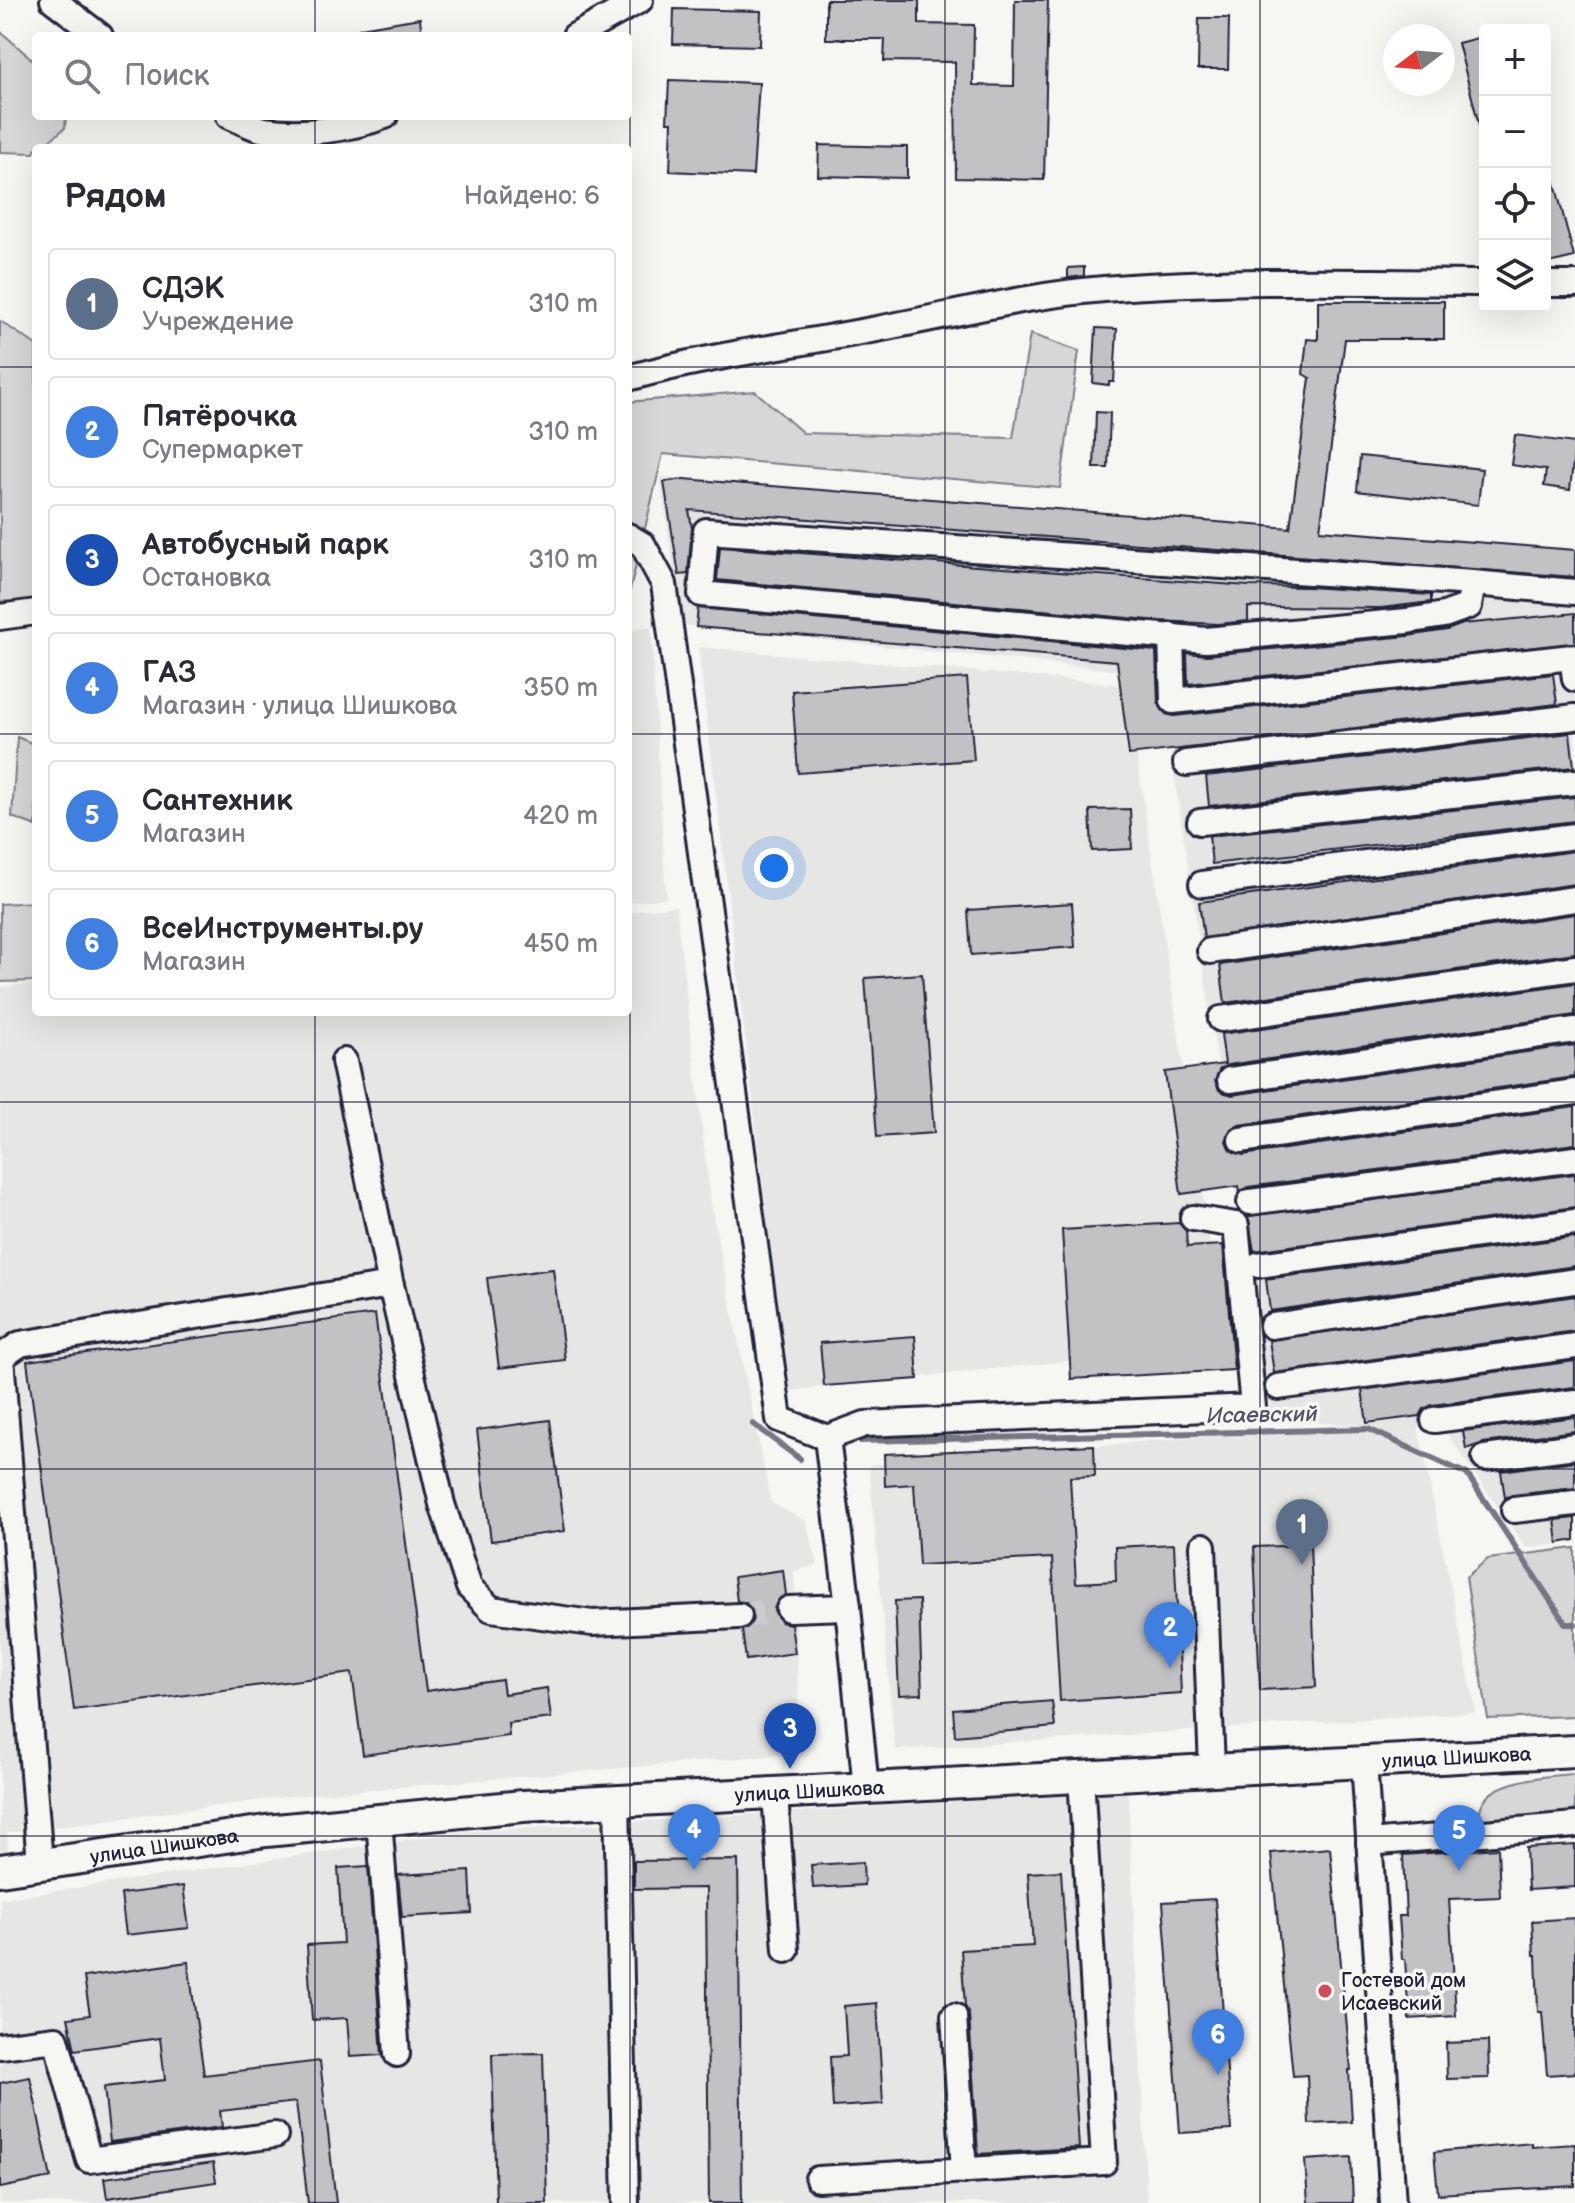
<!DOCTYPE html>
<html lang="ru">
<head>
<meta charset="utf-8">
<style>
	body { margin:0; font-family:"Balsamiq Sans",sans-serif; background:#f7f7f7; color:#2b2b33 }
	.controls { position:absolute; right:24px; top:24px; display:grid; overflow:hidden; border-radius:8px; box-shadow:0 8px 32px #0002 }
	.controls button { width:72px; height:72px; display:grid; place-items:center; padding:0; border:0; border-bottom:2px solid #e1e1e2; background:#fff; color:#2b2b33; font:40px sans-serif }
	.compass { position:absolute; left:1383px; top:24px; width:72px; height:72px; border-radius:50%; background:#fff; box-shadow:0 8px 32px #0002; rotate:254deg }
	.you { position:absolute; left:774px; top:868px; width:28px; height:28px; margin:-20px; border:6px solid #fff; border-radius:50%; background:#1a73e8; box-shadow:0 0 0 12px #1a73e833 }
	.badge { display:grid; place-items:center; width:52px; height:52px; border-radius:50%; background:#1a73e8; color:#fff; font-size:26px; font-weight:700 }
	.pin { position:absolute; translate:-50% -66px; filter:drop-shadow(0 2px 4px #0008) }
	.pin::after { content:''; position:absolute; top:42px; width:28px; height:24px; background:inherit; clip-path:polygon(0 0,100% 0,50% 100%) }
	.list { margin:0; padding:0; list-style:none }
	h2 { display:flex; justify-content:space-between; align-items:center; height:104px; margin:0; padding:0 32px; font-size:34px }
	h2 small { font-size:26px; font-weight:400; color:#7c7c81 }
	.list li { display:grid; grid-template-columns:52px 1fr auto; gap:24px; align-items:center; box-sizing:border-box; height:112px; margin:0 16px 16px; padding:0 16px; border:2px solid #e1e1e2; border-radius:8px }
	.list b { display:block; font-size:30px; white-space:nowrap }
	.list p { margin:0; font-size:26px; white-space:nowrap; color:#7c7c81 }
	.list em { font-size:26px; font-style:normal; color:#7c7c81 }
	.icon { flex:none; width:44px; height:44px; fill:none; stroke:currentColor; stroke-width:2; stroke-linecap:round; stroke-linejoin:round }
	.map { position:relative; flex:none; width:1575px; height:2203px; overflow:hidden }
	.search { position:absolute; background:#fff; box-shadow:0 8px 32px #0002; left:32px; top:32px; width:600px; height:88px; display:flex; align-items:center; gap:20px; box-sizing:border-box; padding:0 28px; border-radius:8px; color:#7c7c81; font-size:30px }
	.panel { position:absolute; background:#fff; box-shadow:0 8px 32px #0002; left:32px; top:144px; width:600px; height:872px; border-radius:8px }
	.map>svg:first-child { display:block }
</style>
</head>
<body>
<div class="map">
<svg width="1575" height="2203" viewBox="0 0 1575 2203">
	<rect width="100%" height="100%" fill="#f6f6f2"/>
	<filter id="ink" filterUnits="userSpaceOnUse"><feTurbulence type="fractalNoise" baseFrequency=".0125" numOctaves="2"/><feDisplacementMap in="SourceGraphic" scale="16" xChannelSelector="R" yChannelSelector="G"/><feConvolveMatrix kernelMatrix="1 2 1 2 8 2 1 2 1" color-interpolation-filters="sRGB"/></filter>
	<g filter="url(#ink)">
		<!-- built -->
		<g fill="#e6e6e4">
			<polygon points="660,477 1575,550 1575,1542 1526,1548 1443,1428 1418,1427 1476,1712 895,1750 869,1465 1348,1424 1272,1421 1159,675 682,625"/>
			<polygon points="651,627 666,898 628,903 628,629"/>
			<polygon points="698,647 1126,685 1225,1344 788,1391"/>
			<polygon points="676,906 711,1206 771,1503 806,1521 818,1565 794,1571 800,1753 302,1795 7,1833 8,1855 0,1856 0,987 36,983 36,1012 628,1012 628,912"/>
			<polygon points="1128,1792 1147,2203 0,2203 0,1899 461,1832"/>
		</g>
		<!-- green -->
		<g fill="#d7d7d7" stroke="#7c7c89" stroke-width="2">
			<polygon points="0,31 36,63 36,116 66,116 65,128 40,148 36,148 34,153 0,152"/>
			<polygon points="0,321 36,345 36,603 0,601"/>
			<polygon points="1030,334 1079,351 1060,488 663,454 628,598 628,402 755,391 803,433 1013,438"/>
			<polygon points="17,737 36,745 36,826 12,817"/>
			<polygon points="36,902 36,981 0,982 0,904"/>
			<polygon points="1575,1548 1575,1716 1488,1719 1466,1577 1488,1559"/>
			<path d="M 1575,1774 L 1575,1821 L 1494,1828 L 1480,1819 C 1474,1779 1549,1776 1575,1774 Z"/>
		</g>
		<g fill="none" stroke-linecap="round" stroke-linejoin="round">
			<!-- stream -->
			<g stroke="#757583" stroke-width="6">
				<polyline points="753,1424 800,1459"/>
				<polyline points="860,1441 1368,1429 1467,1474 1566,1624 1575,1624"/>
			</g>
		</g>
		<!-- building -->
		<g fill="#c2c2c4" stroke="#22223b" stroke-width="2">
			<polygon points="826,0 919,0 919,24 974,25 973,85 1014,86 1015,0 1048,0 1044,180 956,178 955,62 884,61 885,39 826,39"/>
			<polygon points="674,9 761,11 760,46 673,44"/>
			<polygon points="420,18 422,36 361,36 360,28"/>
			<polygon points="1199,18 1229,18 1228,69 1198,69"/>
			<polygon points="1485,36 1485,128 1480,129 1458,43"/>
			<polygon points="669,80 759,83 753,175 670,171 672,122 667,122"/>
			<polygon points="819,145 907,147 907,178 818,176"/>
			<polygon points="1550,164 1574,257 1545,264 1545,165"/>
			<polygon points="1084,267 1084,276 1068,278 1068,268"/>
			<polygon points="1318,301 1444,301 1444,339 1345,339 1320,530 1575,550 1575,577 689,510 692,528 688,574 679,575 664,482 684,479 1290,528 1310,378 1303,374 1307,339 1318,340"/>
			<polygon points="1096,328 1117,329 1114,382 1109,382 1109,385 1093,383"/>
			<polygon points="1096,412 1110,413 1108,468 1094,468"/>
			<polygon points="1515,435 1575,443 1570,490 1544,486 1546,470 1511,465"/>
			<polygon points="1360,456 1482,469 1478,505 1357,491"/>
			<polygon points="720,547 1249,586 1308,587 1431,595 1431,602 1381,608 1248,607 1248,621 1218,624 1160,621 717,580"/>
			<polygon points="698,608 1156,651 1158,702 1166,714 1174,716 1553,674 1557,704 1129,755 1117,661 696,627"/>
			<polygon points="1575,613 1575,643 1188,684 1187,653 1207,655 1408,636 1447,630 1463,624"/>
			<polygon points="967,678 974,760 798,773 792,691"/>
			<polygon points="1570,733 1574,767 1209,806 1206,776"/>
			<polygon points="1575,797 1575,821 1212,864 1209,836"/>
			<polygon points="1130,809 1132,849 1092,851 1090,810"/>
			<polygon points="1575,851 1575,884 1204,938 1199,902"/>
			<polygon points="1072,903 1075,947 971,955 968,910"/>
			<polygon points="1575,914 1575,953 1225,1003 1220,965"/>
			<polygon points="922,974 934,1133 877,1137 865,978"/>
			<polygon points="1575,983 1575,1015 1228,1065 1220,1069 1215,1081 1219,1090 1232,1095 1575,1045 1575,1077 1239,1125 1231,1129 1226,1141 1230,1150 1243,1155 1575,1107 1575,1144 1248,1187 1240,1192 1239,1186 1181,1194 1165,1072 1225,1064 1221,1034"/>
			<polygon points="1575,1174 1575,1207 1254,1251 1248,1216"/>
			<polygon points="1179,1223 1186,1231 1187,1247 1223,1245 1234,1370 1071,1379 1062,1230"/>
			<polygon points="1575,1237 1575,1266 1270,1311 1266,1279"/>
			<polygon points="553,1269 565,1360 499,1368 487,1278"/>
			<polygon points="1575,1296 1575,1331 1274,1373 1269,1340"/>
			<polygon points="375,1314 426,1691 502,1680 504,1694 547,1688 551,1718 508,1723 509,1736 363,1755 352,1673 74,1710 27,1361"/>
			<polygon points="915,1336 918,1379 824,1386 820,1343"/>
			<polygon points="1575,1361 1575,1387 1432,1405 1424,1409 1420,1416 1367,1423 1362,1390"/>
			<polygon points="1575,1417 1575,1431 1483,1443 1466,1449 1463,1431"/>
			<polygon points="550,1420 565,1531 491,1541 477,1430"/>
			<polygon points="1094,1445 1095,1476 1070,1477 1076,1583 1116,1581 1115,1547 1174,1544 1181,1693 1060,1701 1052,1558 919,1565 914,1484 885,1486 884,1454"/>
			<polygon points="1575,1461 1575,1488 1512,1495 1505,1498 1501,1471"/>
			<polygon points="1575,1518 1575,1540 1558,1543 1555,1520"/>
			<polygon points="1310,1545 1316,1687 1260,1690 1254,1547"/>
			<polygon points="783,1570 786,1595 776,1601 774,1610 781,1622 791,1624 795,1653 746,1660 742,1630 752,1624 754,1615 747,1603 737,1601 734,1577"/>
			<polygon points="919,1600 922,1694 899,1695 895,1601"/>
			<polygon points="1052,1701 1055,1727 955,1736 953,1709"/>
			<polygon points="1575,1845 1575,1887 1528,1890 1526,1848"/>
			<polygon points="1330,1848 1351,2070 1349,2070 1352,2122 1309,2124 1307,2075 1293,2076 1271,1853"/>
			<polygon points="1498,1848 1500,1897 1449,1899 1456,2016 1409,2019 1405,1959 1402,1959 1399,1916 1406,1916 1403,1855"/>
			<polygon points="738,1860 742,2203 709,2203 706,1888 634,1889 634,1861"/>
			<polygon points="863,1862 864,1885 813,1888 811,1865"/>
			<polygon points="368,1866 382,2055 350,2057 347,2018 312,2020 307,1945 343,1943 338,1868"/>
			<polygon points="470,1871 472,1913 402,1917 398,1875"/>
			<polygon points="1061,1871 1079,2148 978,2154 969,2015 965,2006 961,1950 1033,1946 1028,1873"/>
			<polygon points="183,1886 189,1928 126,1935 121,1894"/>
			<polygon points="1215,1899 1231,2130 1180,2133 1163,1902"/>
			<polygon points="1575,1918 1575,2073 1547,2075 1542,2012 1538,2012 1536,1955 1534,1955 1532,1921"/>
			<polygon points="188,1962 204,2075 320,2061 336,2203 308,2203 296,2102 220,2111 222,2127 110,2142 104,2087 165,2080 160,2038 75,2050 68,2018 90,2015 84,1977"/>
			<polygon points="877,2003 883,2104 833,2107 830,2057 847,2056 844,2006"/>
			<polygon points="1488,2041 1489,2078 1447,2079 1446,2043"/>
			<polygon points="543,2053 547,2203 496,2203 492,2054"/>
			<polygon points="30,2077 51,2178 0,2188 0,2083"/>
			<polygon points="1532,2143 1532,2147 1575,2144 1575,2186 1438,2194 1434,2152"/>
			<polygon points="1351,2157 1353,2203 1308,2203 1305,2160"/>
			<polygon points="213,2163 216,2182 107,2198 104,2178"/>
		</g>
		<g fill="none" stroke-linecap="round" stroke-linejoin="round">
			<!-- minor-tunnel -->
			<polyline stroke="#cccccd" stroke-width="24" stroke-dasharray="24 12" stroke-linecap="butt" points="739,1616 789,1609"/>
			<!-- minor casing -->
			<g stroke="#22223b" stroke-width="30">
				<g id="minor">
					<polyline points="53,0 100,36"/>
					<polyline points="575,36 640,0"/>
					<path d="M 229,116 C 241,120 253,128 265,130 C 304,136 349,129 385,116"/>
					<polyline points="1545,284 1575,284"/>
					<path d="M 628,378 C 710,355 794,345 877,329 C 952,315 1027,295 1104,289 C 1230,279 1358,282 1485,283"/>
					<polyline points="628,536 643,545 664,584 779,1419 827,1438 865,1424 1253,1407 1236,1225 1193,1218"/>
					<polyline points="1473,583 1469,606 1444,615 1407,621 1206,640 701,594 706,531 1473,583 1575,592"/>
					<polyline points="0,617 36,612"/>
					<polyline points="1171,636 1173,701 1572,657 1575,679"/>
					<polyline points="1186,763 1575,717"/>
					<polyline points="1200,822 1575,782"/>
					<polyline points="1202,884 1575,836"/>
					<polyline points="1210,951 1575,899"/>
					<polyline points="1221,1019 1575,968"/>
					<polyline points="344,1061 391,1285 442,1504 469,1587 491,1609 592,1623 739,1616"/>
					<polyline points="1230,1080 1575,1030"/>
					<polyline points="1241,1140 1575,1092"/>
					<polyline points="1250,1202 1575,1159"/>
					<polyline points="1258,1265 1575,1222"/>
					<polyline points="1272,1326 1575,1281"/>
					<polyline points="1278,1387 1575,1346"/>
					<polyline points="1434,1420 1575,1402"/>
					<polyline points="827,1438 848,1607 866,1788"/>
					<polyline points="1485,1458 1575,1446"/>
					<polyline points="1514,1510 1575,1503"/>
					<polyline points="1203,1546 1212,1768"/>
					<polyline points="789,1609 848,1607"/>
					<polyline points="1364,1761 1393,2203"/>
					<polyline points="775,1794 786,1950"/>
					<polyline points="617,1801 626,2203"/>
					<polyline points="379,1819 397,2054"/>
					<polyline points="1369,1843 1575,1825"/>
					<polyline points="40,1864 1,1357 20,1344 391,1285"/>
					<polyline points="954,2016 964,2171"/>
					<polyline points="0,2046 56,2039 89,2160 275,2135"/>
					<polyline points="818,2179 1104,2162 1081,1776"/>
				</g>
			</g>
			<!-- major casing -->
			<g stroke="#22223b" stroke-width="36">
				<g id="major">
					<path id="s1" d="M 0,1870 L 266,1831 L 523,1806 L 1575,1751"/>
				</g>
			</g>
			<!-- minor -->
			<use href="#minor" stroke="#f6f6f2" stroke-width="24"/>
			<!-- major -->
			<use href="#major" stroke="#f6f6f2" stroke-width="30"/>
		</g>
	</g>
	<!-- grid -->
	<path fill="none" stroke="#22223b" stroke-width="2" stroke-opacity="0.55" d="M 315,0 L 315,36M 630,0 L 630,2203M 945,0 L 945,2203M 1260,0 L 1260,2203M 315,116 L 315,148M 0,367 L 36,367M 628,367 L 1575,367M 0,734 L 36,734M 628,734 L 1575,734M 315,1012 L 315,2203M 0,1102 L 1575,1102M 0,1469 L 1575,1469M 0,1836 L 1575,1836"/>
	<!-- markers -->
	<circle fill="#d1495b" stroke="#f6f6f2" stroke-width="3" cx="1325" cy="1991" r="8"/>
	<g text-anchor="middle" stroke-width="7" stroke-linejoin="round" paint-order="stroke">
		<!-- street labels -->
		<g font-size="20" fill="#22223b" stroke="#f6f6f2">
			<text dy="7" stroke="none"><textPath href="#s1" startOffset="1462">улица Шишкова</textPath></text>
			<text dy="7" stroke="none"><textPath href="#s1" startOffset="814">улица Шишкова</textPath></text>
			<text dy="7" stroke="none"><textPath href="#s1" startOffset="166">улица Шишкова</textPath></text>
		</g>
		<!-- poi labels -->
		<g font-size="20" fill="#22223b" stroke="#f6f6f2" text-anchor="start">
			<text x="1341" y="1987">Гостевой дом<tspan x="1341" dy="23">Исаевский</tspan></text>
		</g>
		<!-- water labels -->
		<g font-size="22" font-style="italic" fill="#535365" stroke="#f6f6f2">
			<text transform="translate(1262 1414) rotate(-1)" y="8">Исаевский</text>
		</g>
	</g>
</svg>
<div class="controls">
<button>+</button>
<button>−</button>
<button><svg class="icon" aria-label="locate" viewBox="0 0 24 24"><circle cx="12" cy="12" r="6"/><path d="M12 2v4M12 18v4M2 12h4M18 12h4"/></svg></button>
<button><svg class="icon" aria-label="layers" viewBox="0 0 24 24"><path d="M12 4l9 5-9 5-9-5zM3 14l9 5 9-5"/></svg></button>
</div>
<svg class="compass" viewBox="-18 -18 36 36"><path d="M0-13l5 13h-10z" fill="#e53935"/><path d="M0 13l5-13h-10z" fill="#7c7c81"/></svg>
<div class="you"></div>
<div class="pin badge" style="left:1302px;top:1565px;background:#5c6f8a">1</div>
<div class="pin badge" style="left:1170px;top:1668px;background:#3f7fe0">2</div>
<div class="pin badge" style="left:790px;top:1769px;background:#1a4fb4">3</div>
<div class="pin badge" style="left:694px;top:1870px;background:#3f7fe0">4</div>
<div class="pin badge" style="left:1459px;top:1871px;background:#3f7fe0">5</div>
<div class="pin badge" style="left:1218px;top:2075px;background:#3f7fe0">6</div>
<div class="search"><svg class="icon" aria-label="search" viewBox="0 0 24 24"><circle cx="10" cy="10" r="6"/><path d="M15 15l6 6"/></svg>Поиск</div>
<section class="panel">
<h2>Рядом<small>Найдено: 6</small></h2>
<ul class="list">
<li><span class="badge" style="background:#5c6f8a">1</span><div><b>СДЭК</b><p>Учреждение</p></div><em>310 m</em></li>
<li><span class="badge" style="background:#3f7fe0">2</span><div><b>Пятёрочка</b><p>Супермаркет</p></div><em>310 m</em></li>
<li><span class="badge" style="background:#1a4fb4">3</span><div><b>Автобусный парк</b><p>Остановка</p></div><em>310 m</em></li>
<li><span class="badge" style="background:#3f7fe0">4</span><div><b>ГАЗ</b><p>Магазин · улица Шишкова</p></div><em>350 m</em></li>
<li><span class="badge" style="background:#3f7fe0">5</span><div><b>Сантехник</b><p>Магазин</p></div><em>420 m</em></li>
<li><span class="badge" style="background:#3f7fe0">6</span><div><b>ВсеИнструменты.ру</b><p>Магазин</p></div><em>450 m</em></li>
</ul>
</section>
</div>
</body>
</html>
